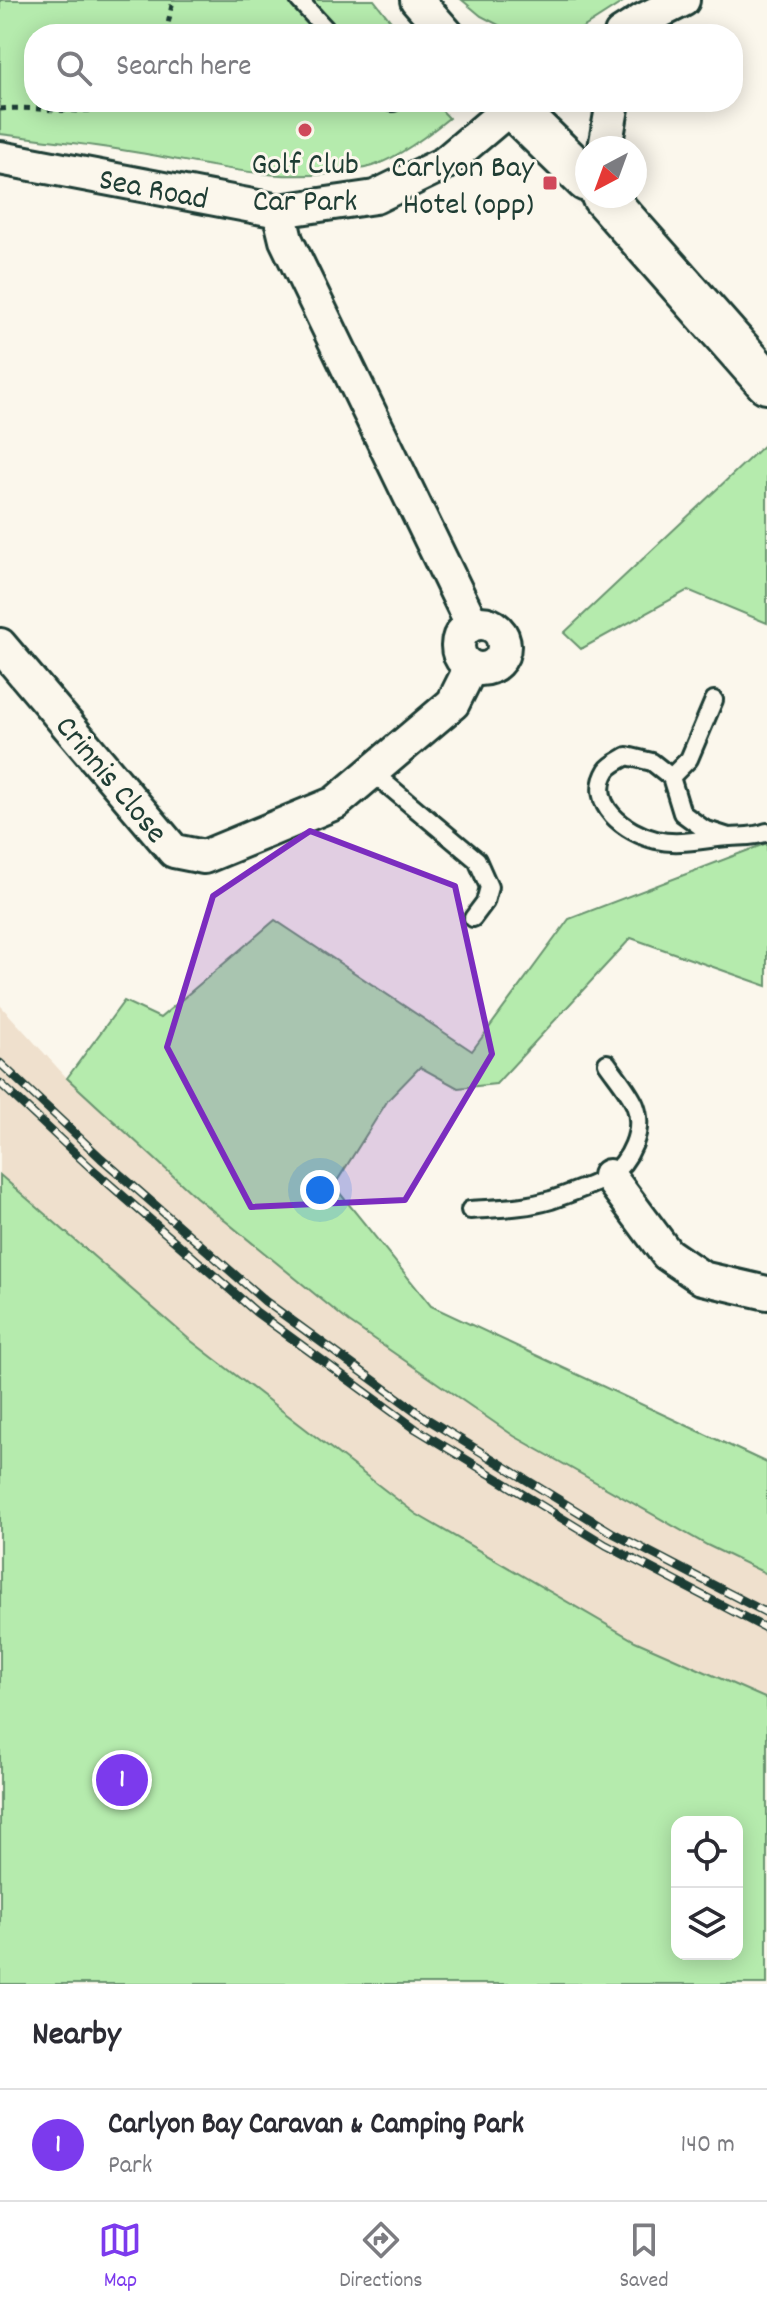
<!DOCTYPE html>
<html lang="en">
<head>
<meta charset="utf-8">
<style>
	body { margin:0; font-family:Dekko,sans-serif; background:#f2f2f3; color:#2b2b33 }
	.controls { position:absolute; right:24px; bottom:24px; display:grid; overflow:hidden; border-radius:16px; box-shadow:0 4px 20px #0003 }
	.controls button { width:72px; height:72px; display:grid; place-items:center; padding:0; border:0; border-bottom:2px solid #e1e1e2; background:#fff; color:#2b2b33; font:40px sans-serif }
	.compass { position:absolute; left:575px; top:136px; width:72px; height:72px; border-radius:50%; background:#fff; box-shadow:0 4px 20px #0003; rotate:221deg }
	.you { position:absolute; left:320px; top:1190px; width:28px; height:28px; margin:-20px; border:6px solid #fff; border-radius:50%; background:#1a73e8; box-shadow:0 0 0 12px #1a73e833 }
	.badge { display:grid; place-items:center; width:52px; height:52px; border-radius:50%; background:#7c3aed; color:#fff; font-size:26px; font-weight:700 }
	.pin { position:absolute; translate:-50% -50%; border:4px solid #fff; box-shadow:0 2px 8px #0006 }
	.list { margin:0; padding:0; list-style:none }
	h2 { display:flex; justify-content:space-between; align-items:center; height:104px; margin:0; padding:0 32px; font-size:34px }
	h2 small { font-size:26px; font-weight:400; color:#7c7c81 }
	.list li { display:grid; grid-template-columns:52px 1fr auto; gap:24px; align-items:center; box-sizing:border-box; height:112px; padding:0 32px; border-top:2px solid #e1e1e2 }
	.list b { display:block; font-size:30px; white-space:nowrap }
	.list p { margin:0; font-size:26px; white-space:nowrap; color:#7c7c81 }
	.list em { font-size:26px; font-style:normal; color:#7c7c81 }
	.icon { flex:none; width:44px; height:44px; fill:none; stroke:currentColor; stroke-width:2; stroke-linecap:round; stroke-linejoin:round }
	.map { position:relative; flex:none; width:767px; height:1984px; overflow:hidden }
	.search { position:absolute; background:#fff; box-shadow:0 4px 20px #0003; left:24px; right:24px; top:24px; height:88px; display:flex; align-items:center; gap:20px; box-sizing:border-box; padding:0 28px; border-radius:32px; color:#7c7c81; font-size:30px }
	.sheet { height:216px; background:#fff }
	nav { display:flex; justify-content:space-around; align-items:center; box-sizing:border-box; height:112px; border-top:2px solid #e1e1e2; background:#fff; font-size:22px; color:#7c7c81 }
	nav a { display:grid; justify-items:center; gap:4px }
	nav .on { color:#7c3aed }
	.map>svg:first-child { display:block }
</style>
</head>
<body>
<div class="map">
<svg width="767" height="1984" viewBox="0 0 767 1984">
	<rect width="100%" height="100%" fill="#fbf7ec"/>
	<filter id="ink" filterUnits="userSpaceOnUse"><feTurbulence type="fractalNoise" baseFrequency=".0125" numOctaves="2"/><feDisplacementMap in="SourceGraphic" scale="16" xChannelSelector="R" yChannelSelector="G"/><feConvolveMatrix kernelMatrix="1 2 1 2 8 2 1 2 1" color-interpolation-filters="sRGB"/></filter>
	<g filter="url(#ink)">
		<!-- built -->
		<polygon fill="#efe0cd" points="0,1005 67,1078 196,1197 349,1322 514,1436 707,1545 767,1574 767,1699 635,1641 416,1514 190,1340 0,1175"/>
		<!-- green -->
		<g fill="#b5ebad" stroke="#6a9470" stroke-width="2" fill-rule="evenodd">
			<path d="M 0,0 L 374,0 L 401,34 L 34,34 L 34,102 L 434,102 L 449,118 C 427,136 393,162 365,168 C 282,187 215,165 134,152 C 90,144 45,140 0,134 Z"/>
			<polygon points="462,0 626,0 573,34 516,34 481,16"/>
			<polygon points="767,442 767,623 688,590 581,649 564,633"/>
			<polygon points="767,843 767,986 631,938 496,1084 458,1088 420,1067 388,1100 334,1186 431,1306 767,1463 767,1574 707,1545 514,1436 349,1322 196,1197 67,1078 124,1001 160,1018 275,920 472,1051 569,919"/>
			<path d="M 0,1175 L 190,1340 L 416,1514 L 635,1641 L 767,1699 L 767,1984 L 0,1984 ZM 677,1822 L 737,1822 L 737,1954 L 677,1954 Z"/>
		</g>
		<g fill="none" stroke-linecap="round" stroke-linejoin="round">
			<!-- service casing -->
			<g stroke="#1f3d34" stroke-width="22">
				<g id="service">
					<polyline points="299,0 330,34"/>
					<polyline points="391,102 393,102"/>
					<polyline points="372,772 477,860 489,887 485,902 473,918"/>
					<polyline points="671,777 689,759 714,700"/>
					<path d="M 729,837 L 704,829 L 682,813 L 671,777 L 652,762 L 627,756 C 621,760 611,764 607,770 C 586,804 626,833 656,840 C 680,846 706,838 730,837 C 743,836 755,837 767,832"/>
					<path d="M 470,1210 C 496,1208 525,1208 551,1200 C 563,1196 599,1183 609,1176 C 630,1162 645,1130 635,1105 C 629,1091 616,1076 607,1063"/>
				</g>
			</g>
			<!-- minor casing -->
			<g stroke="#1f3d34" stroke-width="38">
				<g id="minor">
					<polyline points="417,0 447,34"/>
					<polyline points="621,34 643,20 683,0"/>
					<polyline points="605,148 613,102"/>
					<polyline points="0,158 279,211 375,197 445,163 517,102"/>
					<polyline points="279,211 286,240 472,624"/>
					<circle cx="481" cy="646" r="23"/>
					<polyline points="0,645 174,851 204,857 335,803 453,703 471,667"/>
					<polyline points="609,1176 667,1254 702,1278 767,1293"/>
				</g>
			</g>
			<!-- tertiary casing -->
			<g stroke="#1f3d34" stroke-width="48">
				<g id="tertiary">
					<polyline points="511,106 587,180"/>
					<polyline points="603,196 767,382"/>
				</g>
			</g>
			<!-- path -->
			<g stroke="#1f3d34" stroke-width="5" stroke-dasharray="6 6" stroke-linecap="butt">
				<polyline points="166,34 173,0"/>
				<path d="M 0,109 C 41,105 88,119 126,102"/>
			</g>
			<!-- service -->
			<use href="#service" stroke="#fbf7ec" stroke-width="16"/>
			<!-- minor -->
			<use href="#minor" stroke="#fbf7ec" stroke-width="32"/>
			<!-- tertiary -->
			<use href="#tertiary" stroke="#fbf7ec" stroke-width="42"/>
			<!-- rail casing -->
			<g stroke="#1f3d34" stroke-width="9">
				<g id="rail">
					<polyline points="0,1063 101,1158 265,1301 424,1417 613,1533 767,1613"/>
					<polyline points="0,1083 92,1169 256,1312 416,1429 606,1545 767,1629"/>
				</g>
			</g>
			<!-- rail -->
			<use href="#rail" stroke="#fbf7ec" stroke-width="6" stroke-dasharray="18" stroke-linecap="butt"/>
		</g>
	</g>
	<!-- marked area -->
	<path fill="#7b2cbf" fill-opacity="0.2" stroke="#7b2cbf" stroke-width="6" stroke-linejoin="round" d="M 310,831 L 455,886 L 492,1054 L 405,1200 L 251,1207 L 167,1047 L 213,896 Z"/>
	<!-- markers -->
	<g fill="#d1495b" stroke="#fbf7ec" stroke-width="3">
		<circle cx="305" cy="130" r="8"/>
		<rect x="542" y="175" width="16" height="16" rx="4"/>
	</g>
	<g text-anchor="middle" stroke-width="6" stroke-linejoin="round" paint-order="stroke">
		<!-- poi labels -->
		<g font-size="32" fill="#1f3d34" stroke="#fbf7ec">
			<text x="305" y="173">Golf Club<tspan x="305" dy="37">Car Park</tspan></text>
			<text x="534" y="176" text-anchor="end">Carlyon Bay<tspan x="534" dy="37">Hotel (opp)</tspan></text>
		</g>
		<!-- street labels -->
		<g font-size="32" fill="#1f3d34" stroke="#fbf7ec">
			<text transform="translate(154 187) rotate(11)" y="11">Sea Road</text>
			<text transform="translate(113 778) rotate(50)" y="11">Crinnis Close</text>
		</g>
	</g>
</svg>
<div class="controls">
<button><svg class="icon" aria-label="locate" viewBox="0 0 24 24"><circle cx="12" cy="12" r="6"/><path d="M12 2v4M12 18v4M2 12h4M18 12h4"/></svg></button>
<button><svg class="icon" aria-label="layers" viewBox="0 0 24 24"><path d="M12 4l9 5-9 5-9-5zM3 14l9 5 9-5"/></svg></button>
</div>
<svg class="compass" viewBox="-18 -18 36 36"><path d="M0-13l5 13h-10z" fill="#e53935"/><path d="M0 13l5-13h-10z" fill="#7c7c81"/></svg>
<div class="you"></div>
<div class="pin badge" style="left:122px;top:1780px">1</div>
<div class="search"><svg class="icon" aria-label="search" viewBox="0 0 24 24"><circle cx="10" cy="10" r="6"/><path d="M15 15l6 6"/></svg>Search here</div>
</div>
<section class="sheet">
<h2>Nearby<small></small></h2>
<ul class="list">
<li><span class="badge">1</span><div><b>Carlyon Bay Caravan &amp; Camping Park</b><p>Park</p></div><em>140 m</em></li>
</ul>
</section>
<nav>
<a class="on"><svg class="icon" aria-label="map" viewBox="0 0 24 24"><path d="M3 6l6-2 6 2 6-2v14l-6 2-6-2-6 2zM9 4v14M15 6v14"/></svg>Map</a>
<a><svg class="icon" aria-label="directions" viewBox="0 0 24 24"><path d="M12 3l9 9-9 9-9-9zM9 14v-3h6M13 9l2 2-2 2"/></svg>Directions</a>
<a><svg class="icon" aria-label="saved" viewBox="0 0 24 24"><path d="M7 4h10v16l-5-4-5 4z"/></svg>Saved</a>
</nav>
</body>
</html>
